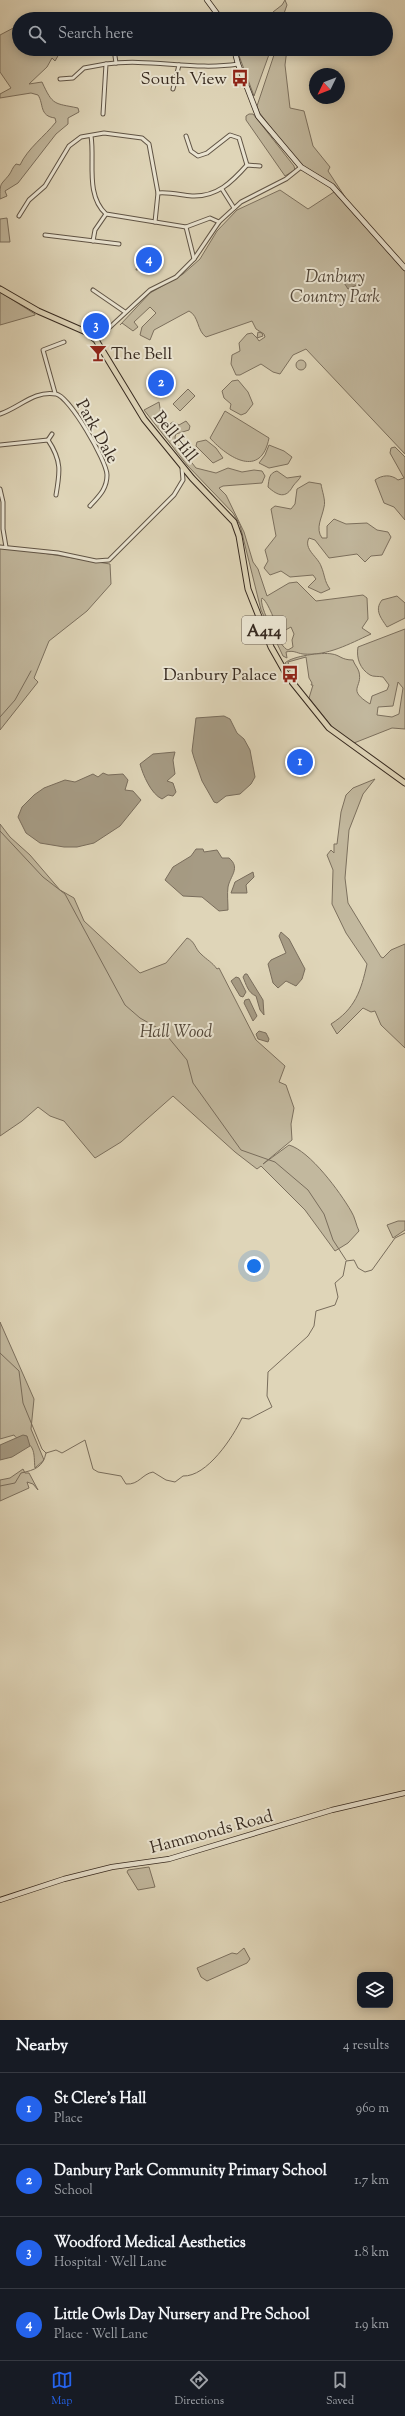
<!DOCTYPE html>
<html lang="en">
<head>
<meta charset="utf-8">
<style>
	body { margin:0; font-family:"Sorts Mill Goudy",serif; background:#242831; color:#f1f3f6 }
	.controls { position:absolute; right:12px; bottom:12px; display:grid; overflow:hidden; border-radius:8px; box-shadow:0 2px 10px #0003 }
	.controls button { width:36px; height:36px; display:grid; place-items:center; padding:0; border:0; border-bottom:1px solid #363941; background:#171b24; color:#f1f3f6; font:20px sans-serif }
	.compass { position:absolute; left:309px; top:68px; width:36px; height:36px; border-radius:50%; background:#171b24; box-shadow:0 2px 10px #0003; rotate:227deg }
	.you { position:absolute; left:254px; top:1266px; width:14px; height:14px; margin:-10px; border:3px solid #fff; border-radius:50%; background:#1a73e8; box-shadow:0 0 0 6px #1a73e833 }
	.badge { display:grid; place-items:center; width:26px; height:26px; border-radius:50%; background:#2563eb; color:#fff; font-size:13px; font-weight:700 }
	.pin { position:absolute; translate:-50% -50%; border:2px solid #fff; box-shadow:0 1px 4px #0006 }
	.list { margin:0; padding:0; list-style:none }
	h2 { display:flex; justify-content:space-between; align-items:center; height:52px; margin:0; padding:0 16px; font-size:17px }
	h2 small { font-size:13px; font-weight:400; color:#9ea1a6 }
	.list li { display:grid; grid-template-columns:26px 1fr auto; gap:12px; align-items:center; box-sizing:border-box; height:72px; padding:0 16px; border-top:1px solid #363941 }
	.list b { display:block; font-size:15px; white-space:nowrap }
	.list p { margin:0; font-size:13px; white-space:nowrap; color:#9ea1a6 }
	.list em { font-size:13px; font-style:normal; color:#9ea1a6 }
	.icon { flex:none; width:22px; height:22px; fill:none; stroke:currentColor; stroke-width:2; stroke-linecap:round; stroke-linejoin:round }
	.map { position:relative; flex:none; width:405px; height:2020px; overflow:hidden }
	.search { position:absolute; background:#171b24; box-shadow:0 2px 10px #0003; left:12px; right:12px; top:12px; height:44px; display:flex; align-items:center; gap:10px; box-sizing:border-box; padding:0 14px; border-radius:22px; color:#9ea1a6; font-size:15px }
	.sheet { height:340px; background:#171b24 }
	nav { display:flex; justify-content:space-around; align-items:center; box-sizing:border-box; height:56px; border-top:1px solid #363941; background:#171b24; font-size:11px; color:#9ea1a6 }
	nav a { display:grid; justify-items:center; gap:2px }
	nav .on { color:#2563eb }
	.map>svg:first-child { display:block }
</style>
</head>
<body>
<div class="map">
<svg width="405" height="2020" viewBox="0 0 405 2020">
	<rect width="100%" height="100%" fill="#dfd5b8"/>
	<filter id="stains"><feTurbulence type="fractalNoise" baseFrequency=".005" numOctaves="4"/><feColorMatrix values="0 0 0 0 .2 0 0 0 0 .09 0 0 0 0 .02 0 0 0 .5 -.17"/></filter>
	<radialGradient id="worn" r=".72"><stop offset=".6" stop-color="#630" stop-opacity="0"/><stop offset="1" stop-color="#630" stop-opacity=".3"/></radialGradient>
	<!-- green -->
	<g fill="#c2b89e" stroke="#7c705e" fill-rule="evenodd">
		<polygon points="285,0 287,5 282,19 271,19 273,12 282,5"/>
		<path d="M 19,25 L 19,49 L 62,49 L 55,61 L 52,58 L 47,67 L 29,84 L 42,82 C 53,106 54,103 78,108 L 79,112 L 68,118 L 68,124 L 56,134 L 18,183 L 5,191 L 7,196 L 0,199 C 0,182 0,186 9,175 C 12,171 12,168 16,164 L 20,165 C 28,148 44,137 56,122 L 55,118 C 39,116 44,104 38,95 L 31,93 L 0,98 L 0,94 L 11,88 L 0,72 L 0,35 Z"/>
		<polygon points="248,49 271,49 254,96 238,53"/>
		<polygon points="276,49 287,49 285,65 290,108 304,111 313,146 330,167 328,171 355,212 330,182 304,167 295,159 259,112 257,106"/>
		<polygon points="249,114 253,114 294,166 295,170 285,176 246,120 246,116"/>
		<path d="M 280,190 L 308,209 L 334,192 L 405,271 L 405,454 L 306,349 L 293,355 L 280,374 L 273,372 L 261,364 L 240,375 L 236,375 L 231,364 L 232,355 L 240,351 L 239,343 L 247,334 L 252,333 L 257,338 L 258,332 L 262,333 L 263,336 L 257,338 L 259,341 L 265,337 L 264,334 L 256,329 L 252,321 L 206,337 C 197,331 199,316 189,311 L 154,330 L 150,340 L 140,335 L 142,327 L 156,313 L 150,307 L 134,322 L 138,327 L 133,331 L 122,323 L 120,325 L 150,293 L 183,274 L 200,259 L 217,231 L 237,210 Z"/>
		<polygon points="7,218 10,242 0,242 0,219"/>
		<polygon points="141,250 145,255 146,269 136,270"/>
		<polygon points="0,292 35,314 35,315 0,325"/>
		<circle cx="301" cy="365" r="5"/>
		<polygon points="238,380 248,392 253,404 246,413 241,415 230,409 231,404 224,398 222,391 232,381"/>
		<polygon points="188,389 195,396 180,411 173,404"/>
		<path d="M 159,402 L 163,426 L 166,426 L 173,422 L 179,425 L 186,421 L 190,426 L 189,430 L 176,434 L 175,437 L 176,443 L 196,468 L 216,473 L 228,468 L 242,472 L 254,470 L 262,471 L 265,476 L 262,483 L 223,486 L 219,488 L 226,495 L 244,532 L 253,562 L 258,569 L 267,596 L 289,583 L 297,582 L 316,601 L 363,595 L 367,598 L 368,619 L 362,628 L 371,634 C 349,644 328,656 303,654 C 296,653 294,650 286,652 L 287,658 L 283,656 L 261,610 L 240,525 L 233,513 L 187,465 L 144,410 ZM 262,598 C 268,601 276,625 280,633 L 291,627 L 294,634 L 292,640 L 293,647 L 288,650 C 280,648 258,605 262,598 Z"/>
		<path d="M 225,411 L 269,438 C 261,479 228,458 210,438 Z"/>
		<polygon points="206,440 216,448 223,458 213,463 196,446 197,442"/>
		<polygon points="269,445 284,451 292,457 288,464 269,468 259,463 265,455"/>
		<path d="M 395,447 L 405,457 L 405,520 L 394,507 L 384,503 L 375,480 C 382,475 391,474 398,480 L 404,478 L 390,453 L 391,448 Z"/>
		<path d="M 277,471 L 287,478 L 301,476 C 299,480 296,482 293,486 C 286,499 278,496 268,487 C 269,479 269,473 277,471 Z"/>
		<path d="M 309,482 L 321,484 C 322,491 326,501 324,507 C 322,518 315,528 322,538 L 327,538 L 327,526 L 334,519 L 346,524 L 367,523 L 377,530 L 388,532 L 391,537 L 382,555 L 371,556 L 365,562 L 357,554 L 329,558 L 315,540 L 309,538 C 303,549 318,557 321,566 C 325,575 324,581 330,589 L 321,593 L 308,587 L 316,579 L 313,575 L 290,577 L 281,571 L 270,575 L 264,568 L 268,561 L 265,550 L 276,536 L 271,509 L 275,506 L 291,509 L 295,504 L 297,489 Z"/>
		<polygon points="0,546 110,564 111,584 87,611 49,641 34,678 38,682 0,730"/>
		<path d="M 397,596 L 405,603 L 405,618 L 387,627 C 381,618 374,610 382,600 Z"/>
		<path d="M 405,629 L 405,729 L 392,728 L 354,743 L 333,728 L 309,698 L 313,685 L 311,685 L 312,683 L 309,678 L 306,657 L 288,662 L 290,671 L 285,663 C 292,656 322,652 332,654 C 340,655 341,660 353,660 C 354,664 358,668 359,672 C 363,688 346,689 370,704 L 372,696 L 387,690 L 389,685 L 383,677 C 379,676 373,677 370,675 C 360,669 356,658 358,647 ZM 398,682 L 403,688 L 399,714 L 392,717 L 377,715 L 378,707 L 393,706 Z"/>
		<path d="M 375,779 L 363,794 L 349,830 L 345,878 L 348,903 L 381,957 L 383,958 L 391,950 L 405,944 L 405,1048 L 381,1025 L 375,1011 L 371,1012 L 363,1008 L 337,1034 L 331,1024 C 355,1009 361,991 367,964 L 346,933 L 332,904 L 333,870 L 327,855 L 331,850 L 334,853 L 334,844 L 337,844 L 341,812 L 346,795 L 353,788 Z"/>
		<path d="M 0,824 L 10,837 L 30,855 L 60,890 L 74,898 L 84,921 L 140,973 L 166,963 L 187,938 C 195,941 195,949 201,954 C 207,960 212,962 217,969 L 219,968 L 256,1040 L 285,1066 L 279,1082 L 286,1085 L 294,1108 L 291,1124 L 292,1140 L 263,1164 L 289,1145 C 310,1151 340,1192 351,1211 C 355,1217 356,1225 359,1231 L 348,1243 L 335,1251 L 305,1210 L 261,1166 L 257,1169 L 235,1152 L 173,1096 L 121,1142 L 95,1158 L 64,1121 L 50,1116 L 38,1107 L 22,1121 L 0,1136 Z"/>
		<polygon points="398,1221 405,1221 405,1230 393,1238 387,1225"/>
		<path d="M 0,1322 L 34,1399 L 31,1429 L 44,1460 L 35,1468 C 34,1461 35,1454 32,1448 C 29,1441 18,1442 14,1435 L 0,1439 Z"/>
		<polygon points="23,1469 25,1473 29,1473 38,1490 33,1484 27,1482 29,1488 0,1501 0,1480 10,1478"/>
		<polygon points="149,1867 155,1887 138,1890 127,1872 128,1870"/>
		<polygon points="244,1948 250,1959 247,1963 207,1981 201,1977 197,1968 232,1953 237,1954"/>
	</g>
	<!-- water -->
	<g fill="#a69b84" stroke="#796d5c">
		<polygon points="347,275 357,285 348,289 341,278"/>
		<polygon points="224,716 230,719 237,733 244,739 250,750 255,777 251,784 240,794 226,796 217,803 214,802 202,781 194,758 192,751 196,718"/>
		<path d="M 175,752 L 173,760 L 175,774 L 167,781 L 173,783 L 176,792 L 173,796 L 168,795 L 162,799 C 151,794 143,775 140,764 L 153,754 Z"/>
		<polygon points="103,773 108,775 123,774 128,780 125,790 133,791 141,800 120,826 94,843 77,847 64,847 40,843 26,833 18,817 22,807 34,795 44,788 65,780 75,782 93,774 98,777"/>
		<path d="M 196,849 L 203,849 L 204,852 L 217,850 L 222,858 L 229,858 C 241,868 230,876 228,887 C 227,894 228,902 228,910 L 219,911 L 202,897 L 183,896 L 165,880 L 173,867 L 191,856 Z"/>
		<polygon points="253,872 254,877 246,885 247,893 231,893 235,882"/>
		<polygon points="281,932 289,939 305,969 302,979 296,986 286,981 278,988 273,983 268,964 271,960 286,953 279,936"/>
		<path d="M 245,974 L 247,974 L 263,1000 L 264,1015 L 260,1010 L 256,996 C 248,993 246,984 243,977 Z"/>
		<polygon points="236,977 239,978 246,992 243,997 240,996 231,981"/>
		<polygon points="249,999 257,1016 253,1021 244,1003 245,1000"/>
		<polygon points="259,1031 266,1033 269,1039 268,1042 258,1039 256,1034"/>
		<polygon points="23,1435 27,1436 30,1446 12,1457 0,1460 0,1445"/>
	</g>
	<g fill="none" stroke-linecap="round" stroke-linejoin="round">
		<!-- stream -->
		<g stroke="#796d5c" stroke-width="1">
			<polyline points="0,717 15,700 31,671"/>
			<polyline points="0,831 43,877 65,894 125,1005 140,1018 156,1027 168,1037 187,1060 193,1083 241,1150 275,1162 308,1190 324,1214 333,1240 346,1260"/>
			<polyline points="0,1353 19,1371 23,1403 42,1449 46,1453"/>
			<path d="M 0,1486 L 15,1483 L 21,1473 C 35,1470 43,1467 46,1453 L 56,1450 L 62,1453 L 85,1440 L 93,1469 L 98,1472 L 121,1476 L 126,1484 C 139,1485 142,1474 153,1472 L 166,1480 L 175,1482 L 183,1476 C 207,1477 233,1437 242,1418 L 249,1419 L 272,1407 L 267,1396 L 268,1372 L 308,1336 L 314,1326 L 316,1311 L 335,1305 L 338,1297 L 335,1283 L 343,1276 L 346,1261 L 354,1260 L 358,1268 L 365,1272 L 372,1270 L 395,1238 L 405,1233"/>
		</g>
		<!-- street casing -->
		<g stroke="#605445" stroke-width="5">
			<g id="street">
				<polyline points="114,49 116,63"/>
				<polyline points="274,49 280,49"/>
				<polyline points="60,79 73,78 84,68 106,64"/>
				<polyline points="173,89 179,65"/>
				<path d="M 103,114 L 106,64 C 150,58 194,71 238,64"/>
				<path d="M 91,136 C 95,160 85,195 106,214 L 186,227 L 210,218 L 219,222"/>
				<polyline points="186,136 191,151 198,156 207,153 230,135 239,138 247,165"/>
				<polyline points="222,189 234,208"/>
				<path d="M 158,193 C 171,192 180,195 192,196 C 217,197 232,182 247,165 L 260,166"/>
				<polyline points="19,216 29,200 45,186 69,146 81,137 104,133 142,138 149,144 158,193 155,222"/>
				<polyline points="186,227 194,259"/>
				<polyline points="45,235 119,244"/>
				<polyline points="93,241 95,230 106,214"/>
				<polyline points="93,290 125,312"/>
				<polyline points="96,340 150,290 176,277 194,259 219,222 241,202 286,179 301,167"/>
				<polyline points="55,393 43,350 64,342"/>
				<path d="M 0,414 C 19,408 34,390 56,394 C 69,396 107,461 107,475 C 107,489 99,496 90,506"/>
				<polyline points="48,440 52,434"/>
				<path d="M 0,445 L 48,440 C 62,461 60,472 56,495"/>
				<polyline points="0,489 3,502 3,529 6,547"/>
				<polyline points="0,547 58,553 96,561 109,560 174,495 183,480 182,468"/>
			</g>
		</g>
		<!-- secondary casing -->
		<g stroke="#36291f" stroke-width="6">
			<g id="secondary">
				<polyline points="207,0 221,19"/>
				<polyline points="234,49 238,64 258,116 301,167 332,186 405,268"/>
				<polyline points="0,1900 64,1879 112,1867 169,1859 332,1810 405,1793"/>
			</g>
		</g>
		<!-- primary casing -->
		<g stroke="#36291f" stroke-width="7">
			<polyline id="primary" points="0,289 38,311 86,332 96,340 144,419 192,478 234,522 239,536 248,589 271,647 288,677 329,728 405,783"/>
		</g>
		<!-- street -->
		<use href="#street" stroke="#eae4d1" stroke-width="3"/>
		<!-- secondary -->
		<use href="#secondary" stroke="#eae4d1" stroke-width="4.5"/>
		<!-- primary -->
		<use href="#primary" stroke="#dfd5b8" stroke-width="5"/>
	</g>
	<!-- icons -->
	<defs>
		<g id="bus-bare" transform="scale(1.38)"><path d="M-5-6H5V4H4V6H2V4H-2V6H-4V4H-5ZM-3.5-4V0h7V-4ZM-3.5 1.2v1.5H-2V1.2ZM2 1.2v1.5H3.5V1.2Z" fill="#8f2418" stroke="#eae4d1" stroke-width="2.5" paint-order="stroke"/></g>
		<g id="bar-bare" transform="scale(1.38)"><path d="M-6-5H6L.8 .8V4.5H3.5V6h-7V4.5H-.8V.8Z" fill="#8f2418" stroke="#eae4d1" stroke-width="2.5" paint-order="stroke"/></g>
	</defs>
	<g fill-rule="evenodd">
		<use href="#bus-bare" x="240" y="78"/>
		<use href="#bar-bare" x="98" y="353"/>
		<use href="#bus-bare" x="290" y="674"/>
	</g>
	<g text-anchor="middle" stroke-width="4" stroke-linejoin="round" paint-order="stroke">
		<!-- shield labels -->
		<rect fill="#eae4d1" stroke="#6c6154" stroke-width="1" x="242" y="616" width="44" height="28" rx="3"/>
		<g font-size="16" font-weight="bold" fill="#36291f">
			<text x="264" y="636">A414</text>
		</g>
		<!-- poi labels -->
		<g font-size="17" fill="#36291f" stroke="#eae4d1" text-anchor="end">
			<text x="227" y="84">South View</text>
			<text x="111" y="359" text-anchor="start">The Bell</text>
			<text x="277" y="680">Danbury Palace</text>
		</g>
		<!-- park labels -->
		<g font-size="17" font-style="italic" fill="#524638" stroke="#eae4d1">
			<text x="335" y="282">Danbury<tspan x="335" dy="20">Country Park</tspan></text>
			<text x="176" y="1037">Hall Wood</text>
		</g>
		<!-- street labels -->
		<g font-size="17" fill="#36291f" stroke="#eae4d1">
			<text transform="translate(98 431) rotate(61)" y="6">Park Dale</text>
			<text transform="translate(176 436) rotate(51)" y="6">Bell Hill</text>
			<text transform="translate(211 1831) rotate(-15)" y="6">Hammonds Road</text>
		</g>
	</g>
	<rect width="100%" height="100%" filter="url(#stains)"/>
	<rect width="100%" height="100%" fill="url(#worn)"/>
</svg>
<div class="controls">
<button><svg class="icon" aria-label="layers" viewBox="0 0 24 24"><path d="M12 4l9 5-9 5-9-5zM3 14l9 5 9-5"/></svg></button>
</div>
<svg class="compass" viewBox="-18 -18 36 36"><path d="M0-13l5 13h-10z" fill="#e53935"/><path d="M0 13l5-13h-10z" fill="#9ea1a6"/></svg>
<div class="you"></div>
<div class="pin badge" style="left:300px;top:762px">1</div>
<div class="pin badge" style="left:161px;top:383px">2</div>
<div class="pin badge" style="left:96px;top:326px">3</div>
<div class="pin badge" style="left:149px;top:260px">4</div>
<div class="search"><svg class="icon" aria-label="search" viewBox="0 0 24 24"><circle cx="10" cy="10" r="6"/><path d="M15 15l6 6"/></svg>Search here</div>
</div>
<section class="sheet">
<h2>Nearby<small>4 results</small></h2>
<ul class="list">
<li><span class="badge">1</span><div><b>St Clere's Hall</b><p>Place</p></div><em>960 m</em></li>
<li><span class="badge">2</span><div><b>Danbury Park Community Primary School</b><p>School</p></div><em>1.7 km</em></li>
<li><span class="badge">3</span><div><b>Woodford Medical Aesthetics</b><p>Hospital · Well Lane</p></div><em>1.8 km</em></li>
<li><span class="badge">4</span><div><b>Little Owls Day Nursery and Pre School</b><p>Place · Well Lane</p></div><em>1.9 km</em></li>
</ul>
</section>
<nav>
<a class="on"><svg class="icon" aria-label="map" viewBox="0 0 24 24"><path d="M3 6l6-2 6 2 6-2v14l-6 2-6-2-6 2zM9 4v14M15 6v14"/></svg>Map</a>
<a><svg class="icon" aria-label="directions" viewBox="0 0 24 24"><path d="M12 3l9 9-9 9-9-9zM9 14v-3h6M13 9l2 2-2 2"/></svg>Directions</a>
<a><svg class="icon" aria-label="saved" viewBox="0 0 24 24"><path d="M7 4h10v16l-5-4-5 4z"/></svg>Saved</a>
</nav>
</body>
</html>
